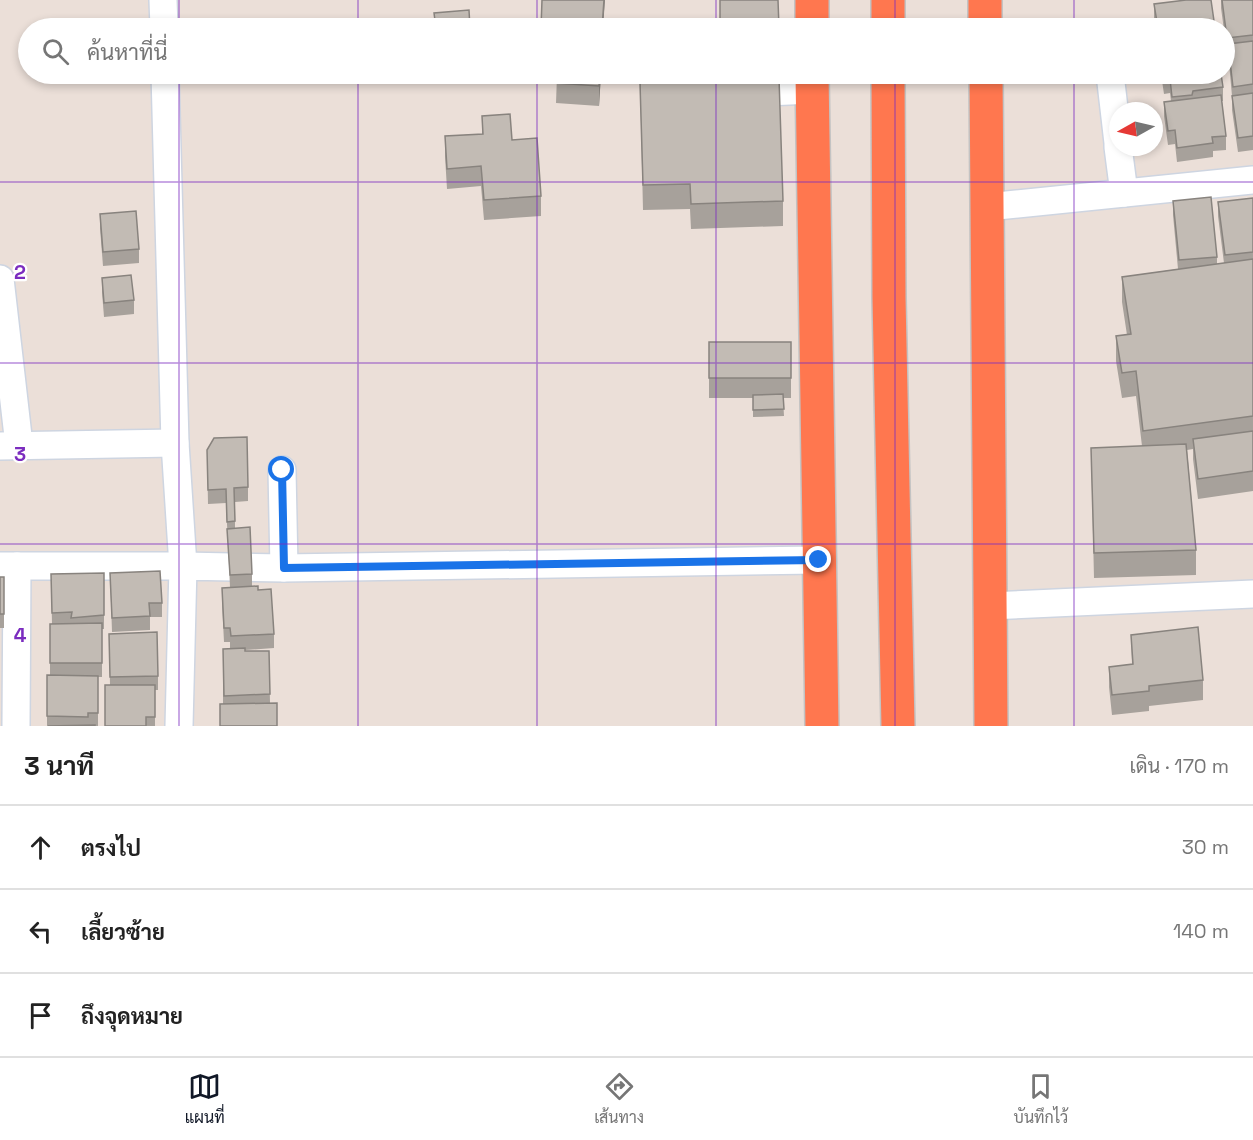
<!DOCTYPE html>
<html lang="th">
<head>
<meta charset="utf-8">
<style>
	body { margin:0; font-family:"Space Grotesk",Sarabun,sans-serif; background:#f2f2f2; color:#222 }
	.compass { position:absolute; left:1109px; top:102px; width:54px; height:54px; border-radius:50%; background:#fff; box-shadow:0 3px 9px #0003; rotate:262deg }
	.stop { position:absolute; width:18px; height:18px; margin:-14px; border:4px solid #1a73e8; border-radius:50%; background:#fff }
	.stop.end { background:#1a73e8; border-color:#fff; box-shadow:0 2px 6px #0008 }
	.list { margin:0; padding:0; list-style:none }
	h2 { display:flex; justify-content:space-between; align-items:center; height:78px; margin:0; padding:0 24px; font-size:26px }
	h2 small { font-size:20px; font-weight:400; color:#767676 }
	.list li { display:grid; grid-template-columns:39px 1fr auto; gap:18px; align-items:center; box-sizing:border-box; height:84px; padding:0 24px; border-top:2px solid #e0e0e0 }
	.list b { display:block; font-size:22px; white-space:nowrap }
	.list em { font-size:20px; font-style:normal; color:#767676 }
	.icon { flex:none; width:33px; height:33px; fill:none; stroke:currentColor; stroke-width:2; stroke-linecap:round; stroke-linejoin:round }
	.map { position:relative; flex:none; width:1253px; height:726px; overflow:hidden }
	.search { position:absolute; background:#fff; box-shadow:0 3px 9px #0003; left:18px; right:18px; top:18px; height:66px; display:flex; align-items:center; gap:15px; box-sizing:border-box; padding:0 21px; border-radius:33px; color:#767676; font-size:22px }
	.sheet { height:330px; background:#fff }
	nav { display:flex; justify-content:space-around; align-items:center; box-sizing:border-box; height:84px; border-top:2px solid #e0e0e0; background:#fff; font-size:16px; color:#767676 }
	nav a { display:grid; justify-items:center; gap:3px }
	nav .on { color:#111827 }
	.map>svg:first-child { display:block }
</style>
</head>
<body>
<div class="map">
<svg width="1253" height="726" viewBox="0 0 1253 726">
	<rect width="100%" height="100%" fill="#ebdfd8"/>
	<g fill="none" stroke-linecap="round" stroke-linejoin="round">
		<!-- minor casing -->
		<g stroke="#ced5e1" stroke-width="30">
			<g id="minor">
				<polyline points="163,0 164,28"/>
				<polyline points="1110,74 1118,143"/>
				<polyline points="744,93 812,90"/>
				<polyline points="1118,147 1124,193"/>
				<polyline points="987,207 1253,180"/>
				<polyline points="0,279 19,445"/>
				<polyline points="0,446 175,443"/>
				<polyline points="282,470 284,568"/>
				<polyline points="0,566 183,566 175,443 165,74"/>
				<polyline points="989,606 1253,594"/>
				<polyline points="16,726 17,566"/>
				<polyline points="179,726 183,566 284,568 819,560"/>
			</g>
		</g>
		<!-- highway casing -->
		<g stroke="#c3c3c3" stroke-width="36">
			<g id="highway">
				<polyline points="888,0 888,28"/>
				<polyline points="985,0 985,28"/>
				<polyline points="812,28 812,0"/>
				<polyline points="812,74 822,726"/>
				<polyline points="888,74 889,298 898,726"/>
				<polyline points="986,74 991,726"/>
			</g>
		</g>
		<!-- minor -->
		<use href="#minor" stroke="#fff" stroke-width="27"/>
		<!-- highway -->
		<use href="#highway" stroke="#ff774f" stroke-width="33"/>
	</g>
	<!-- wall -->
	<g fill="#a7a19b">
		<polygon points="720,0 779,28 720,28"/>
		<polygon points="1221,0 1253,0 1253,150 1238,152 1232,110 1232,96 1228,52 1227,52 1221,8"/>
		<polygon points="1154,4 1215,28 1156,28 1154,18"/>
		<polygon points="539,74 601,74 599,106 556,103 557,75"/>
		<polygon points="739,74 779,74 739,75"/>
		<polygon points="1161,74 1221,74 1223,87 1223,101 1222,101 1226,136 1226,150 1213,151 1213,157 1177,162 1175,144 1168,145 1164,116 1164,102 1171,101 1170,93 1164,94"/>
		<polygon points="640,83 783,201 783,226 691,229 690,209 643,210"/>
		<polygon points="482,116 512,140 541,196 541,216 484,220 481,186 447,189 445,156 445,136 482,134"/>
		<polygon points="1253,198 1253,491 1198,499 1193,459 1193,449 1187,450 1196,550 1196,575 1094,578 1091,448 1142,446 1136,396 1122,398 1116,361 1116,336 1127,335 1122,302 1122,277 1178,269 1173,215 1173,201 1217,257 1217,264 1224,263 1218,216 1218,202"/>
		<polygon points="100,214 139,249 139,263 103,266 100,228"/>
		<polygon points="102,278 134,300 134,314 104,317 102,292"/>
		<polygon points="709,342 791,342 791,398 783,398 784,416 753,417 753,398 709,398"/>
		<polygon points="207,450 248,487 248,501 235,502 235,528 252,574 252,586 258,590 274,634 274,648 245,650 245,651 269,651 270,703 223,704 223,649 230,649 230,642 224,642 222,602 222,588 230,587 226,503 208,504"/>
		<polygon points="104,573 104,629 102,629 102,677 98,677 98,726 47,726 47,675 50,675 50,624 52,624 51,574"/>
		<polygon points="110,573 162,603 162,617 150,617 150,630 112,632"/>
		<polygon points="0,577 4,577 4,628 0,628 0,640"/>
		<polygon points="109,634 158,676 158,690 155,690 155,726 105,726 110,685"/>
		<polygon points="1131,635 1203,680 1203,700 1149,706 1149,711 1112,715 1109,687 1109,667 1132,664"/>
	</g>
	<!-- shaded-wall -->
	<g fill="#88837e">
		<polygon points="604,0 605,0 603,28 602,28"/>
		<polygon points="600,74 601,74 599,106 599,86"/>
	</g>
	<!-- building -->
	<g fill="#c2bbb4" stroke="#88837e" stroke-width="1.5">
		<polygon points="542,0 604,0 602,28 541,28"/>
		<polygon points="720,0 778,0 779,28 739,28 739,23 720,23"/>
		<polygon points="1186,0 1211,0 1215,28 1158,28 1154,4"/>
		<polygon points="1222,0 1253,0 1253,35 1227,38"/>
		<polygon points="469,10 470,28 436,28 434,13"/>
		<polygon points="1253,41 1253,84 1233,87 1228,44"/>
		<polygon points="557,74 600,74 599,86 556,83"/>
		<polygon points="1163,74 1221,74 1223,87 1193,91 1192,95 1172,97 1170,79 1164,80"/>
		<polygon points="779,78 783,201 691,204 690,184 643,185 640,83"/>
		<polygon points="1253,93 1253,136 1238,138 1232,96"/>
		<polygon points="1221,95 1226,136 1212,137 1213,143 1177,148 1175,130 1168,131 1164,102"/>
		<polygon points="510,114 512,140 537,138 541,196 484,200 481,166 447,169 445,136 483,134 482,116"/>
		<polygon points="1211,197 1217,257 1179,260 1173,201"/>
		<polygon points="1253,198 1253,252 1225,255 1218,202"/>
		<polygon points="136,211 139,249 103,252 100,214"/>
		<polygon points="1253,259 1253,416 1143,431 1136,371 1122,373 1116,336 1131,334 1122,277"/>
		<polygon points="131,275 134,300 104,303 102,278"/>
		<rect x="709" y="342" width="82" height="36"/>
		<polygon points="783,394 784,409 753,410 753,395"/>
		<polygon points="1253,431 1253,471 1198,479 1193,439"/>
		<polygon points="247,437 248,487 234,488 235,521 227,522 226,489 208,490 207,450 214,438"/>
		<polygon points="1186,444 1196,550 1094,553 1091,448"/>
		<polygon points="250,527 252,574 230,575 227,529"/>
		<polygon points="160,571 162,603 149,603 150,616 112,618 110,573"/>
		<polygon points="104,573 104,615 71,618 72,612 52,613 51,574"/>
		<rect x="0" y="577" width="4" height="37"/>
		<polygon points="258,586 258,590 271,589 274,634 231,636 230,628 224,628 222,588"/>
		<polygon points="102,623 102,663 50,663 50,624"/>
		<polygon points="1198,627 1203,680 1149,686 1149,691 1112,695 1109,667 1133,664 1131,635"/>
		<polygon points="157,632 158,676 110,677 109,634"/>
		<polygon points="245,648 245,651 269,651 270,694 224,696 223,649"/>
		<polygon points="47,675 98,676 98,713 88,713 88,717 47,716"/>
		<polygon points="105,685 155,685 155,717 146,717 146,726 105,726"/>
		<polygon points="277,703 277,726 220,726 220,704"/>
		<polygon points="95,725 95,726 48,726"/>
	</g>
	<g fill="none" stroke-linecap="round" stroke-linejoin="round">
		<!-- route -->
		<polyline stroke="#1a73e8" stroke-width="8" points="282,470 284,568 819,560"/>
	</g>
	<!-- grid -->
	<path fill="none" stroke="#7b2cbf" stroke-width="1.5" stroke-opacity="0.55" d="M 179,0 L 179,28M 358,0 L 358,28M 537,0 L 537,28M 716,0 L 716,28M 895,0 L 895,28M 1074,0 L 1074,28M 179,74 L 179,726M 358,74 L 358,726M 537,74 L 537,726M 716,74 L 716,726M 895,74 L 895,726M 1074,74 L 1074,726M 0,182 L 1253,182M 0,363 L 1253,363M 0,544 L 1253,544"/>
	<g font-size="20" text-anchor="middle" font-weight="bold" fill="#7b2cbf" stroke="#fff" stroke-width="4.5" stroke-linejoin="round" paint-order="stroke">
		<text x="20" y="279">2</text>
		<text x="20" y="461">3</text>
		<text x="20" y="642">4</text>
	</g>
</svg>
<svg class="compass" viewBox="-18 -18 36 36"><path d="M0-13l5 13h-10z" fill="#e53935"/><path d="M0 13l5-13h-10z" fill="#767676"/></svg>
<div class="stop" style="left:282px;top:470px"></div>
<div class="stop end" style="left:819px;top:560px"></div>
<div class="search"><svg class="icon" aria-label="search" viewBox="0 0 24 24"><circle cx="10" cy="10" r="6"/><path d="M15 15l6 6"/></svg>ค้นหาที่นี่</div>
</div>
<section class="sheet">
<h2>3 นาที<small>เดิน · 170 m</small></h2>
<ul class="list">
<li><svg class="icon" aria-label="ahead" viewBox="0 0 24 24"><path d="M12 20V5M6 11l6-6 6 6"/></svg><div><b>ตรงไป</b></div><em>30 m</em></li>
<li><svg class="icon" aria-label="left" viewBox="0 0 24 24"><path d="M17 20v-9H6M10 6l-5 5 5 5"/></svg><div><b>เลี้ยวซ้าย</b></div><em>140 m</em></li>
<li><svg class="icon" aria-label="arrive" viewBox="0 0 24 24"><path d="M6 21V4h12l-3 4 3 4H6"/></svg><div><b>ถึงจุดหมาย</b></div></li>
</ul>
</section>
<nav>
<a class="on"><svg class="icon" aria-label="map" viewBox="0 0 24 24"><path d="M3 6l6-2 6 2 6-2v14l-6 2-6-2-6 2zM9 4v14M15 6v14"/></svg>แผนที่</a>
<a><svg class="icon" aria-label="directions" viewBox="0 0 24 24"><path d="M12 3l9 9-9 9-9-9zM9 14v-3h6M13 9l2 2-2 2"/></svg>เส้นทาง</a>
<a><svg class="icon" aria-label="saved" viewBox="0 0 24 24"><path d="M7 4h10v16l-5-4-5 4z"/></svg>บันทึกไว้</a>
</nav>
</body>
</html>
